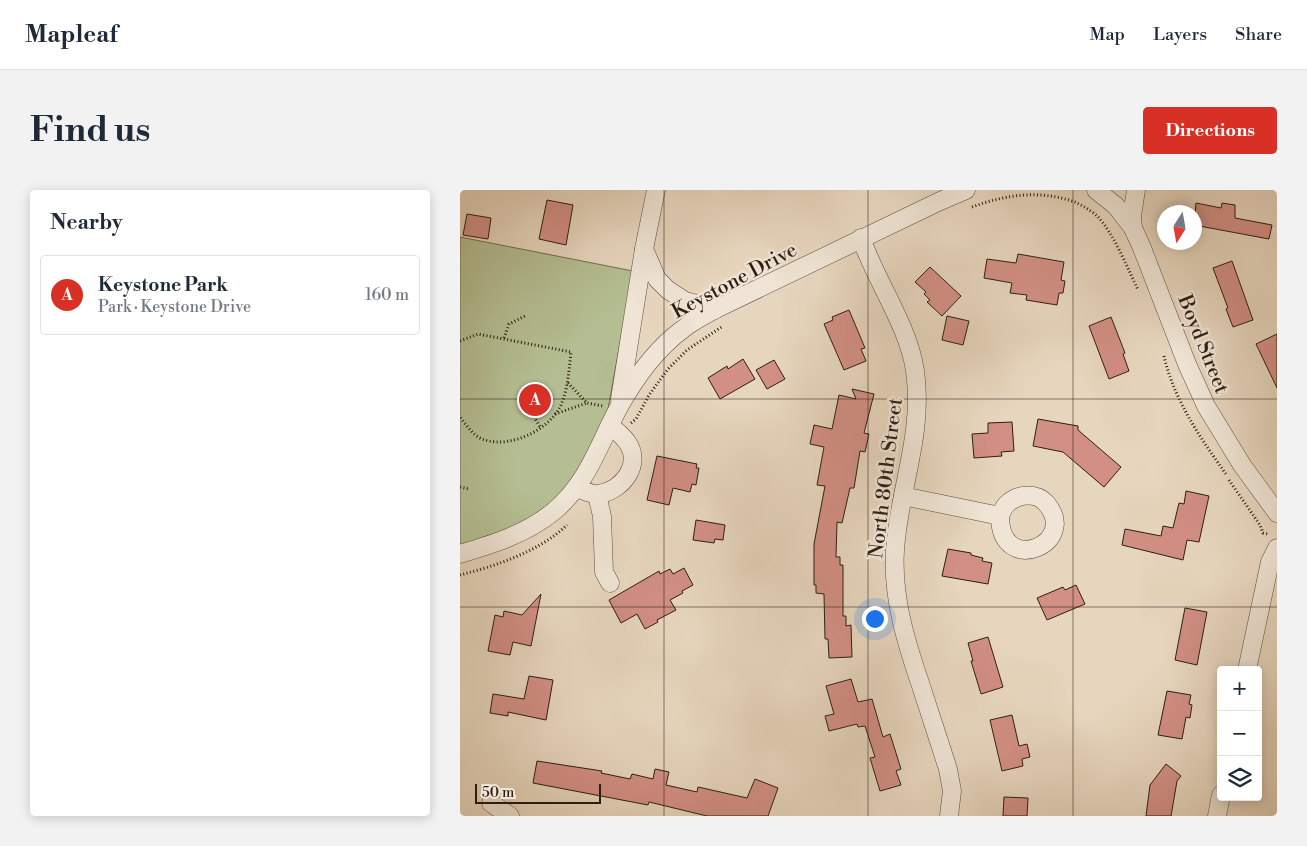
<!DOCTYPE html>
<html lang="en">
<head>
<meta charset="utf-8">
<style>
	body { margin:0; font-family:"Libre Bodoni",serif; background:#f2f2f3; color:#1f2937 }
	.controls { position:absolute; right:15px; bottom:15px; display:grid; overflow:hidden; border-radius:5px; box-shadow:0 2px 12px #0003 }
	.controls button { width:45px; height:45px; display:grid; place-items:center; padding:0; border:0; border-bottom:1px solid #e0e1e3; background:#fff; color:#1f2937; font:25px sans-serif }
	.compass { position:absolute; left:697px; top:15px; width:45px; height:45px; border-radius:50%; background:#fff; box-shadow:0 2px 12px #0003; rotate:191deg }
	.scale { position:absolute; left:15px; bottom:12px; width:126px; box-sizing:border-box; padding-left:5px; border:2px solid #2d1e13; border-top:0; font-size:14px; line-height:18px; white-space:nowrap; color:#2d1e13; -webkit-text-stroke:4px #efe4d5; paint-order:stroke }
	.you { position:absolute; left:414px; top:428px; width:18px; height:18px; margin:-12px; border:4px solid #fff; border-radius:50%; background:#1a73e8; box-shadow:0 0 0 8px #1a73e833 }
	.badge { display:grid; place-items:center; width:32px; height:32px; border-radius:50%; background:#d93025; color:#fff; font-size:16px; font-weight:700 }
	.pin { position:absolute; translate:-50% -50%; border:2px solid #fff; box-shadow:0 1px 5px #0006 }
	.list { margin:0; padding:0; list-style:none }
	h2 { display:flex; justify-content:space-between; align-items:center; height:65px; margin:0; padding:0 20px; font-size:21px }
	h2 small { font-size:16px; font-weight:400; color:#747a83 }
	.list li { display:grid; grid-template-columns:32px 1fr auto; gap:15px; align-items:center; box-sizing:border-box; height:80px; margin:0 10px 10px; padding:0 10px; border:1px solid #e0e1e3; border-radius:5px }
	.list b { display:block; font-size:19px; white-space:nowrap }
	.list p { margin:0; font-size:16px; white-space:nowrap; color:#747a83 }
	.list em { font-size:16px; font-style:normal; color:#747a83 }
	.icon { flex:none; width:28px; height:28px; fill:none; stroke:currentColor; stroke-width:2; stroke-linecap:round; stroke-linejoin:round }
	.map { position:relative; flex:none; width:817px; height:626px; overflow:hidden; border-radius:5px }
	header { display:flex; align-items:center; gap:30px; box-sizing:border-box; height:70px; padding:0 25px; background:#fff; border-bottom:1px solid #e0e1e3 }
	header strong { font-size:24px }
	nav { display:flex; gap:28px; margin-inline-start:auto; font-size:18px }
	.intro { display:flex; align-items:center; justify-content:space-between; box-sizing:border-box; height:120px; padding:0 30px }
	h1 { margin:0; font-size:35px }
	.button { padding:12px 22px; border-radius:5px; background:#d93025; color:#fff; font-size:18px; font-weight:700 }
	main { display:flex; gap:30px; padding:0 30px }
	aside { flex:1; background:#fff; border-radius:5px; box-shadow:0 2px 12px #0003 }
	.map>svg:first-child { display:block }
</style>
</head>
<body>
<header>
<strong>Mapleaf</strong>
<nav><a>Map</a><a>Layers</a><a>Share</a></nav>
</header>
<div class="intro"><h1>Find us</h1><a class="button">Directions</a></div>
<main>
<aside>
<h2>Nearby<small></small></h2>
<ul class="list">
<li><span class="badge">A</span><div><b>Keystone Park</b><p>Park · Keystone Drive</p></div><em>160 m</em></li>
</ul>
</aside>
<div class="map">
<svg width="817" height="626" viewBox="0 0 817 626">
	<rect width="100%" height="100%" fill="#e7d6be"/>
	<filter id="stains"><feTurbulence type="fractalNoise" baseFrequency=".004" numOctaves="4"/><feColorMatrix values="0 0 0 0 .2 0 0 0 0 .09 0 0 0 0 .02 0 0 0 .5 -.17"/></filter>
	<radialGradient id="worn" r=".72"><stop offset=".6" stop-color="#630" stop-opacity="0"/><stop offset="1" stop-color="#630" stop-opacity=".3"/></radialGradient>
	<!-- green -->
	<polygon fill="#b4be92" stroke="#706e52" points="0,47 173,81 147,225 114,288 91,313 65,331 38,344 0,358"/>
	<!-- building -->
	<g fill="#d28f84" stroke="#2d1e13">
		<polygon points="87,10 113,15 106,55 79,49"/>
		<polygon points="736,13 761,18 762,13 775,15 775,28 812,35 809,49 734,35"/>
		<polygon points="7,24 31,28 28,49 3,45"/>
		<polygon points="558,64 604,72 601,90 605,91 603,103 599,103 597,115 566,110 567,105 550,103 552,93 524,88 527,69 556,73"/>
		<polygon points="772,71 793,130 773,137 766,119 768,118 753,78"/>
		<polygon points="470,77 501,106 482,126 467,112 470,110 464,104 466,102 455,92"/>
		<polygon points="389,120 405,158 401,159 406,171 384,180 364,134 373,130 372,127"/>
		<polygon points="487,126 509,131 503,155 482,150"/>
		<polygon points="651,127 665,163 663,164 669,181 649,189 629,136"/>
		<polygon points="817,144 817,198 796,154"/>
		<polygon points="283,169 295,189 260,209 248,188 267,176 268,179"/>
		<polygon points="314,170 325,189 307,199 296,180"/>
		<polygon points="392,199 414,204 404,243 409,244 405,262 400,261 394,298 390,298 382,333 377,332 376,367 380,367 380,375 383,375 383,426 386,426 386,436 391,435 392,467 369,468 368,449 365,449 364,404 356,403 356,395 354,395 354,354 365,296 357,295 364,257 350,254 354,235 372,239 379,205 396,209"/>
		<polygon points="578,229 618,236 618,240 661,277 644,297 603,262 573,256"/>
		<polygon points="552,232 554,261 541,262 542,266 514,268 512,244 528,243 528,233"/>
		<polygon points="197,266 237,274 236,278 239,278 236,295 232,294 230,302 213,298 209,315 187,310"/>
		<polygon points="726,301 749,306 739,352 727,350 723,370 662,355 665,339 701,346 703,336 713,338 719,313 724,314"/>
		<polygon points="236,330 265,335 263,350 255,349 254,353 233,350"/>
		<polygon points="488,359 511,363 511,365 523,368 522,371 532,373 528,394 482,386"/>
		<polygon points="224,378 233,395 222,401 223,403 210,410 216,420 197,430 198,432 185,439 177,424 161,433 149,410 199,381 200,384 210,379 213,384"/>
		<polygon points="616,395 625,414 587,430 577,408 596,400 603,397 605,400"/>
		<polygon points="81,404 71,456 53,452 50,465 28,461 35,425 43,427 44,421 62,425"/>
		<polygon points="725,418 747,422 737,475 715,470"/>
		<polygon points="528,447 543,497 521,504 511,471 513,471 508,453"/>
		<polygon points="69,486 93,490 86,530 48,522 48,526 30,523 33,504 64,509"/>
		<polygon points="391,489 398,512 412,509 423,547 430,544 441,579 436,581 441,595 420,601 410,568 415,567 405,536 398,537 397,534 369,541 365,526 374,524 366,496"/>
		<polygon points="707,501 731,505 729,514 732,515 730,528 726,527 722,549 698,545"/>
		<polygon points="552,525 559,556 567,554 570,567 562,569 563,576 542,581 530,530"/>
		<polygon points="77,571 142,581 141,583 170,589 172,584 193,589 195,579 209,582 206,595 237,602 238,597 287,608 295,589 318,598 308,626 247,626 189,612 188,615 73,593"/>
		<polygon points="706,574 721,586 717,591 711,626 686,626 690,595"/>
		<polygon points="544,607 568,608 567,626 543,626"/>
	</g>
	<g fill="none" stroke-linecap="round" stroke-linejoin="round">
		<!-- minor casing -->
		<g stroke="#5c4c3e" stroke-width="19">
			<g id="minor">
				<polyline points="196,0 184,59 197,89 208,100 225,111 256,119"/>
				<polyline points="636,0 656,16 673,38 682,58 727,174 746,216 782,275 817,323"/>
				<polyline points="673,38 672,26 676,0"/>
				<path d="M 401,48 C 416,91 449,137 455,181 C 464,245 439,298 435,360 C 432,408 446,452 461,496 C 470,524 479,551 488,579 L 492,601 L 489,626"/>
				<polyline points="160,209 184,59"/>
				<path d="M 116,298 C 123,300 132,305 139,304 C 162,301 183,274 167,252 C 163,246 156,241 150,235"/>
				<polyline points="137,305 142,326 144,382 150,393"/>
				<path d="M 443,306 L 540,326 C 540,388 621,353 586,313 C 576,302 559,304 548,313 C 544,316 542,321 540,326"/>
				<path d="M 0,364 C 33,354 66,344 93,322 C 128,293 138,256 159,217 C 175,188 196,159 223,139 C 233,131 245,125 256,119 L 478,12 L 506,0"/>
				<polyline points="787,480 810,372 817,358"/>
				<polyline points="31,613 50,626"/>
				<polyline points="757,626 761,605"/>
			</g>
		</g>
		<!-- path -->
		<g stroke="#2d1e13" stroke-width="3" stroke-dasharray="1 2.5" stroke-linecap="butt">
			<path d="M 512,17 C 547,4 581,0 615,12 C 623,16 632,21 638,27 C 654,44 668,79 678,100"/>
			<polyline points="44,148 49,134 65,126"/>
			<path d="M 0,151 L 18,144 L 111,162 C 109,180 108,199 101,215 C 89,240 52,258 25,250 C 14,247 7,236 0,227"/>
			<path d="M 704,166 C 714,210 741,249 766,284"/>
			<polyline points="108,193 127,213 143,216"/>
			<polyline points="66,215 81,238"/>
			<polyline points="95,224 127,213"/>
			<polyline points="171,233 176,229 189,205 208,179 227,160 263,136"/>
			<polyline points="769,290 800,335 803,343 808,344"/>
			<polyline points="0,297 9,299"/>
			<path d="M 0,385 C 36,376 80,361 107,335"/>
		</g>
		<!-- minor -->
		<use href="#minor" stroke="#efe4d5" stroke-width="18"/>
	</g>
	<!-- grid -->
	<path fill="none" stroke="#2d1e13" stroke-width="1" stroke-opacity="0.55" d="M 204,0 L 204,626M 408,0 L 408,626M 613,0 L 613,626M 0,209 L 817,209M 0,417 L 817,417"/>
	<g text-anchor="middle" stroke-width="5" stroke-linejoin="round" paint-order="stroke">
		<!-- street labels -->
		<g font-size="20" fill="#2d1e13" stroke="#efe4d5">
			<text transform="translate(274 90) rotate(-28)" y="7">Keystone Drive</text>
			<text transform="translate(744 154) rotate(68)" y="7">Boyd Street</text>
			<text transform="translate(425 288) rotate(-83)" y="7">North 80th Street</text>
		</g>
	</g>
	<rect width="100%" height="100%" filter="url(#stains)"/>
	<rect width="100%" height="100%" fill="url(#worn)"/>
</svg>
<div class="controls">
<button>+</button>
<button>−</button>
<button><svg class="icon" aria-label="layers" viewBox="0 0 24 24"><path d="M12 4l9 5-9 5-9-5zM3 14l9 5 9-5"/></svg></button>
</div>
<svg class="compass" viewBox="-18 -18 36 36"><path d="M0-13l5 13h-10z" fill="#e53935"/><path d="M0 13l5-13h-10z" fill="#747a83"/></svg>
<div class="scale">50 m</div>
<div class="you"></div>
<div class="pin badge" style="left:75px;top:210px">A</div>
</div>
</main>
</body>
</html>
